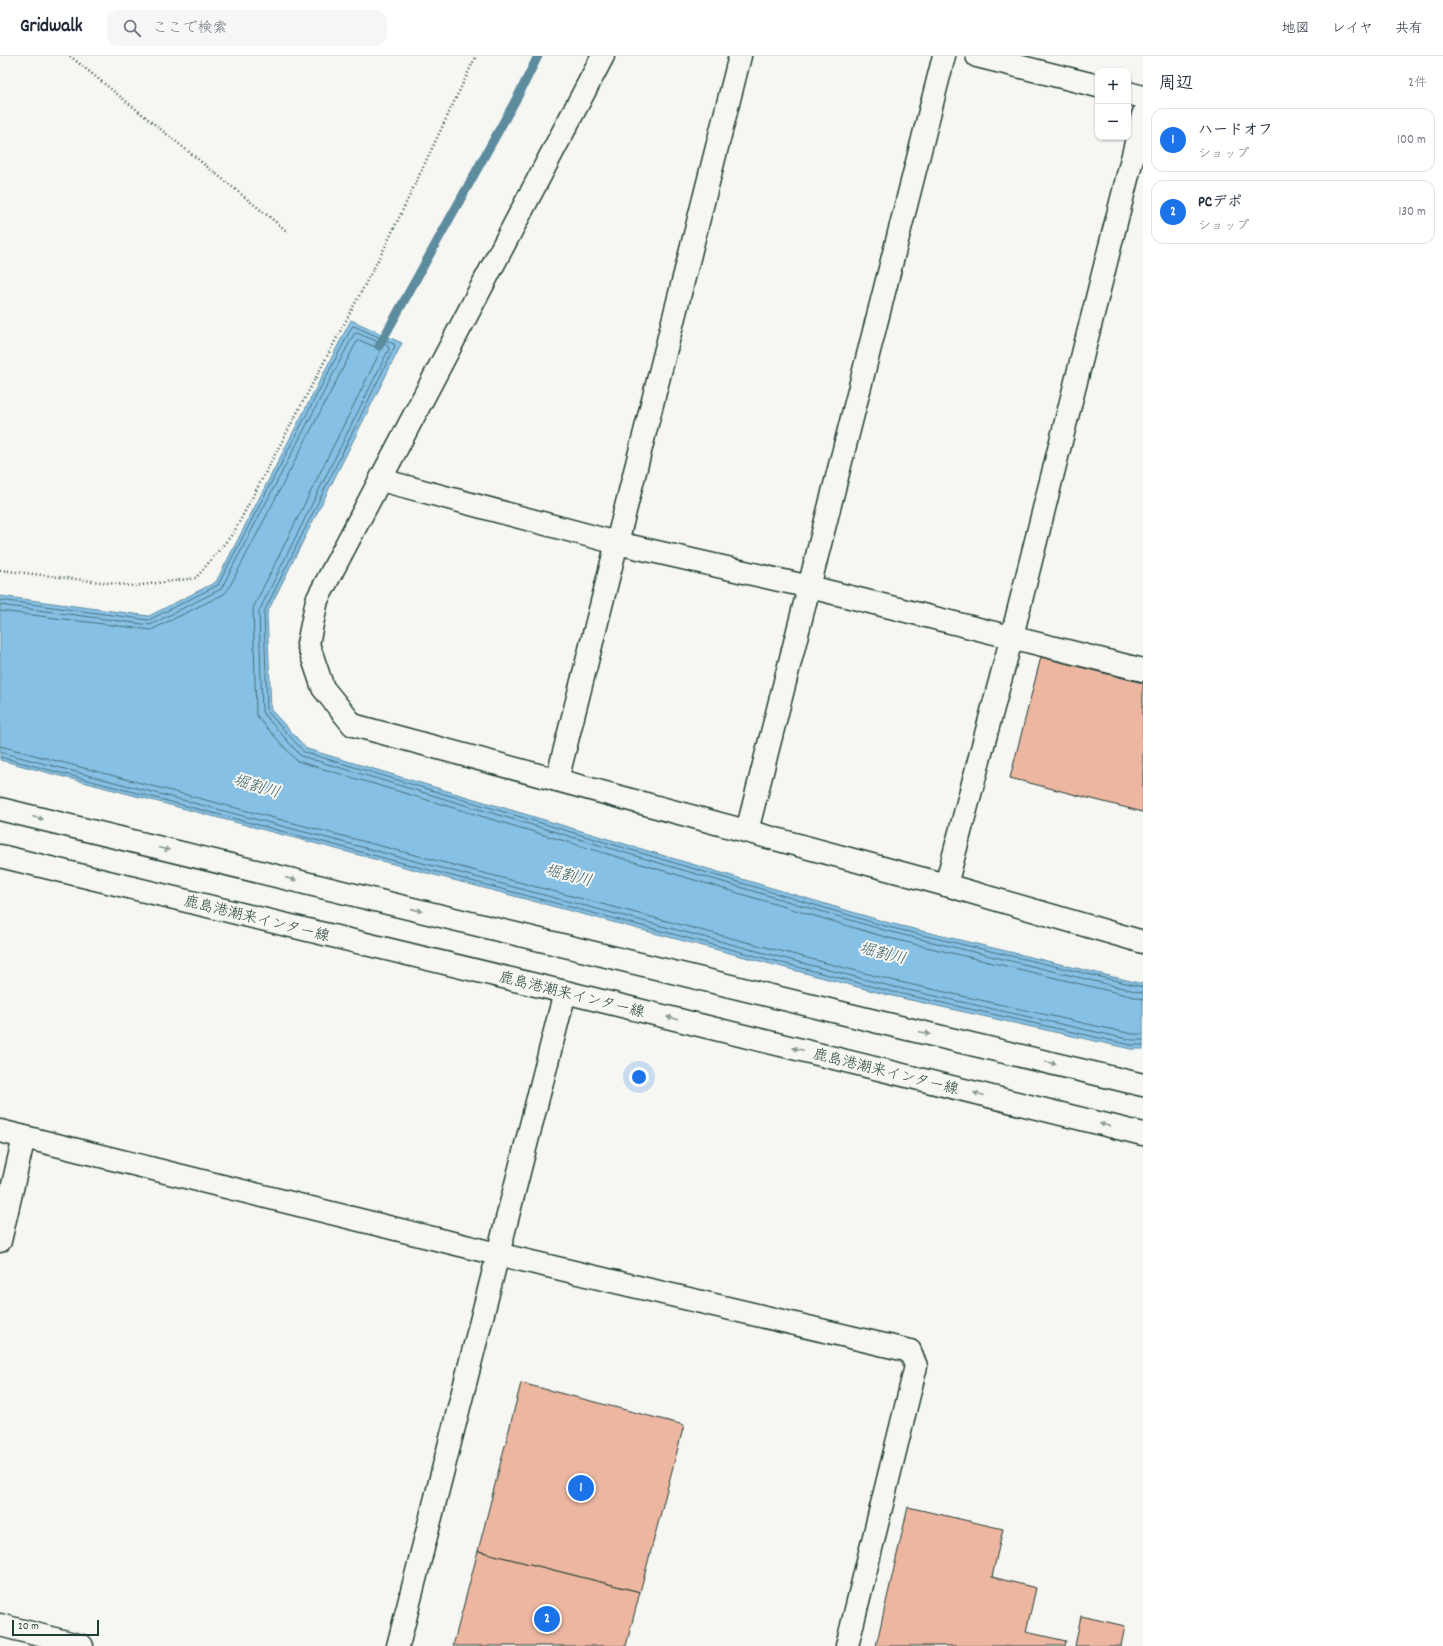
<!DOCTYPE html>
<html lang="ja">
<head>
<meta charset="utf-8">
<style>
	body { margin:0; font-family:Dekko,"Klee One",sans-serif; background:#f6f6f7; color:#1f2937 }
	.controls { position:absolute; right:12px; top:12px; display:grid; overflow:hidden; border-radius:8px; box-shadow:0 1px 3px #0004 }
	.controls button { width:36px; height:36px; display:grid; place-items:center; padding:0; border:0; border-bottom:1px solid #e0e1e3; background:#fff; color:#1f2937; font:20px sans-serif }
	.scale { position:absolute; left:12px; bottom:10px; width:87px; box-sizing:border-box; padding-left:4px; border:2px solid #1f3d34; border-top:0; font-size:11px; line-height:14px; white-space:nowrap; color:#1f3d34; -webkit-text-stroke:3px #f6f6f2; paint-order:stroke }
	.you { position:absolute; left:639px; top:1021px; width:14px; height:14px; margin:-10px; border:3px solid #fff; border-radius:50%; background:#1a73e8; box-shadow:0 0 0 6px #1a73e833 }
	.badge { display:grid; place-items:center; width:26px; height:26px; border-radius:50%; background:#1a73e8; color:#fff; font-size:13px; font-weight:700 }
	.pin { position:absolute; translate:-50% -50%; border:2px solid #fff; box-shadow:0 1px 4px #0006 }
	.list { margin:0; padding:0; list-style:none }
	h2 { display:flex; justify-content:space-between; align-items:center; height:52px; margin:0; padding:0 16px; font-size:17px }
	h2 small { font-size:13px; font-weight:400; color:#747a83 }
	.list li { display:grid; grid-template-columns:26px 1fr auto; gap:12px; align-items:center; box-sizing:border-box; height:64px; margin:0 8px 8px; padding:0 8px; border:1px solid #e0e1e3; border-radius:12px }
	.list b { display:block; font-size:15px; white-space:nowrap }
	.list p { margin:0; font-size:13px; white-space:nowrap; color:#747a83 }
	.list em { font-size:13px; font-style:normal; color:#747a83 }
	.icon { flex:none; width:22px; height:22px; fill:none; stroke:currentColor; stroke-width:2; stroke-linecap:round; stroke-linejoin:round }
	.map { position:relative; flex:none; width:1143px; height:1590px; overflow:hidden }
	header { display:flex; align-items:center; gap:24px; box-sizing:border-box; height:56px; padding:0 20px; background:#fff; border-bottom:1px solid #e0e1e3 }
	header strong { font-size:19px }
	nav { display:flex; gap:22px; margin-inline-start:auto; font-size:14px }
	.search { width:280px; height:36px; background:#f6f6f7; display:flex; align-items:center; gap:10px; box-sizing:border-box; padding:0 14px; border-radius:12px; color:#747a83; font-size:15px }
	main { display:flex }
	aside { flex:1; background:#fff }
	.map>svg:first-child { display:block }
</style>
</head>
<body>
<header>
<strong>Gridwalk</strong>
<div class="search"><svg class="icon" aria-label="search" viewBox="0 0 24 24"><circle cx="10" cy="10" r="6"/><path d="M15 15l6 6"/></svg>ここで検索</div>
<nav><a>地図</a><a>レイヤ</a><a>共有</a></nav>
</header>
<main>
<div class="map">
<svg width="1143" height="1590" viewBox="0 0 1143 1590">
	<rect width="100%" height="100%" fill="#f6f6f2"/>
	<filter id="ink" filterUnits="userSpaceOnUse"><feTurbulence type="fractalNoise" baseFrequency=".025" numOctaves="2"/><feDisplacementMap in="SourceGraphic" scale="8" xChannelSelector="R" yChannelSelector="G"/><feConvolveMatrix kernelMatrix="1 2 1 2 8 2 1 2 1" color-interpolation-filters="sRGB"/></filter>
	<g filter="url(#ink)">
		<!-- water -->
		<polygon fill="#86c0e5" stroke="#5d8c9e" points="351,264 402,287 267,557 271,654 307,693 889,867 1143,928 1143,993 1131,993 888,939 0,704 0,540 149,560 216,526"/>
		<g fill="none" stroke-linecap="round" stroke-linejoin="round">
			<!-- shore -->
			<g stroke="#48717b" stroke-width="1">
				<polyline points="0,544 149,564 218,529 352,271 354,270 394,288 395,290 264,556 267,655 304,696 888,871 1143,931"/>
				<polyline points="0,549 150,569 221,533 354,278 357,277 388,290 389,293 259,555 262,656 301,700 887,875 1143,937"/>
				<polyline points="0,555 151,574 224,538 229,532 357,285 359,284 380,293 380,296 253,552 256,658 260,664 297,705 885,881 1143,943"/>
				<polyline points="0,690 891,924 1132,978 1143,978"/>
				<polyline points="0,696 890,930 1132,984 1143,984"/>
				<polyline points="0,701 889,935 1131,989 1143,989"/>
			</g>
			<!-- stream -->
			<polyline stroke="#5d8c9e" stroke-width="9" points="379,290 519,38 538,0"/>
		</g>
		<!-- building -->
		<g fill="#ecb6a0" stroke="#1f3d34">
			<polygon points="1041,601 1143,627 1143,756 1010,722"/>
			<polygon points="521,1327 684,1369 640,1536 478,1495"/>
			<polygon points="908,1451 1003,1473 992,1521 1036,1532 1026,1576 1066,1585 1065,1590 876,1590"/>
			<polygon points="478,1495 640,1536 626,1590 453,1590"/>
			<polygon points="1081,1560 1125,1570 1121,1590 1075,1590"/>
		</g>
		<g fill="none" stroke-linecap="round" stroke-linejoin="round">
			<!-- minor casing -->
			<g stroke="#1f3d34" stroke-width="25">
				<g id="minor">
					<polyline points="603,0 317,544 308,588 323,632 353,669 946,829 1143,886"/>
					<polyline points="977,0 1098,30"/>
					<polyline points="1128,37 1143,41"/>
					<polyline points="381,424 617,487 810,531 1143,614"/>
					<polyline points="557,724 740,0"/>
					<polyline points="747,775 944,0"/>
					<polyline points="946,829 1012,580 1143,59"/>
				</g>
			</g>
			<!-- tertiary casing -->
			<g stroke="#1f3d34" stroke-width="25">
				<g id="tertiary">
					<polyline points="0,1075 497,1198 910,1295 916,1310 847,1590"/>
					<polyline points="0,1185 24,1081"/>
					<polyline points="0,1569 82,1590"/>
					<polyline points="398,1590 565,936"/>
				</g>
			</g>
			<!-- secondary casing -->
			<g stroke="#1f3d34" stroke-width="25">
				<g id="secondary">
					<polyline points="0,753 887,968 1143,1029"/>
					<polyline points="0,800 565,936 1143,1078"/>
				</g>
			</g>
			<!-- path -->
			<g stroke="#1f3d34" stroke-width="2.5" stroke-dasharray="1 3" stroke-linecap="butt">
				<polyline points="70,0 288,176"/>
				<polyline points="0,514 134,530 196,522 234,476 386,189 476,0"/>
			</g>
			<!-- minor -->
			<use href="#minor" stroke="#f6f6f2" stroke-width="22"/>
			<!-- tertiary -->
			<use href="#tertiary" stroke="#f6f6f2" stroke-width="22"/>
			<!-- secondary -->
			<use href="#secondary" stroke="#f6f6f2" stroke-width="22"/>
		</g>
		<!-- one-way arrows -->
		<defs><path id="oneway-solid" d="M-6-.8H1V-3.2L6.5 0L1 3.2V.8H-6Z"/></defs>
		<g fill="#8a9a93">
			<use href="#oneway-solid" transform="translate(38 762) rotate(14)"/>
			<use href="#oneway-solid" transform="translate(164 793) rotate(14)"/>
			<use href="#oneway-solid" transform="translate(291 823) rotate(13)"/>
			<use href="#oneway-solid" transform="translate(417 854) rotate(13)"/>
			<use href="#oneway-solid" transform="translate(672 962) rotate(-166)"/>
			<use href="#oneway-solid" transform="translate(925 977) rotate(13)"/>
			<use href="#oneway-solid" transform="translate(798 993) rotate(-166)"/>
			<use href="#oneway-solid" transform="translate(1051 1007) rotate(13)"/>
			<use href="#oneway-solid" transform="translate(979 1038) rotate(-166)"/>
			<use href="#oneway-solid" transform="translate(1105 1069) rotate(-166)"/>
		</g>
	</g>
	<g text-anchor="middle" stroke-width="4" stroke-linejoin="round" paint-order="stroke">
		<!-- street labels -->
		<g font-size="15" fill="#1f3d34" stroke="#f6f6f2">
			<text transform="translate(257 862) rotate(14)" y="5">鹿島港潮来インター線</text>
			<text transform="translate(572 938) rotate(14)" y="5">鹿島港潮来インター線</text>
			<text transform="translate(886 1015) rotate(14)" y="5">鹿島港潮来インター線</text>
		</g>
		<!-- water labels -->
		<g font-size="16" font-style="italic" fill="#395e60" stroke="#f6f6f2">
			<text transform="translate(257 729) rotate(17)" y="6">堀割川</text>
			<text transform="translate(569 818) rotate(14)" y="6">堀割川</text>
			<text transform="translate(883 896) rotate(14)" y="6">堀割川</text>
		</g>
	</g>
</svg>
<div class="controls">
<button>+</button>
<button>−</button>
</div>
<div class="scale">20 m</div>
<div class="you"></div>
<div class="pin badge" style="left:581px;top:1432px">1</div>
<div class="pin badge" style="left:547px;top:1563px">2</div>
</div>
<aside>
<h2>周辺<small>2件</small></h2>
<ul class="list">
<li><span class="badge">1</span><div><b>ハードオフ</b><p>ショップ</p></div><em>100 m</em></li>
<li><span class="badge">2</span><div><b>PCデポ</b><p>ショップ</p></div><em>130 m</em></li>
</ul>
</aside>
</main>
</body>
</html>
